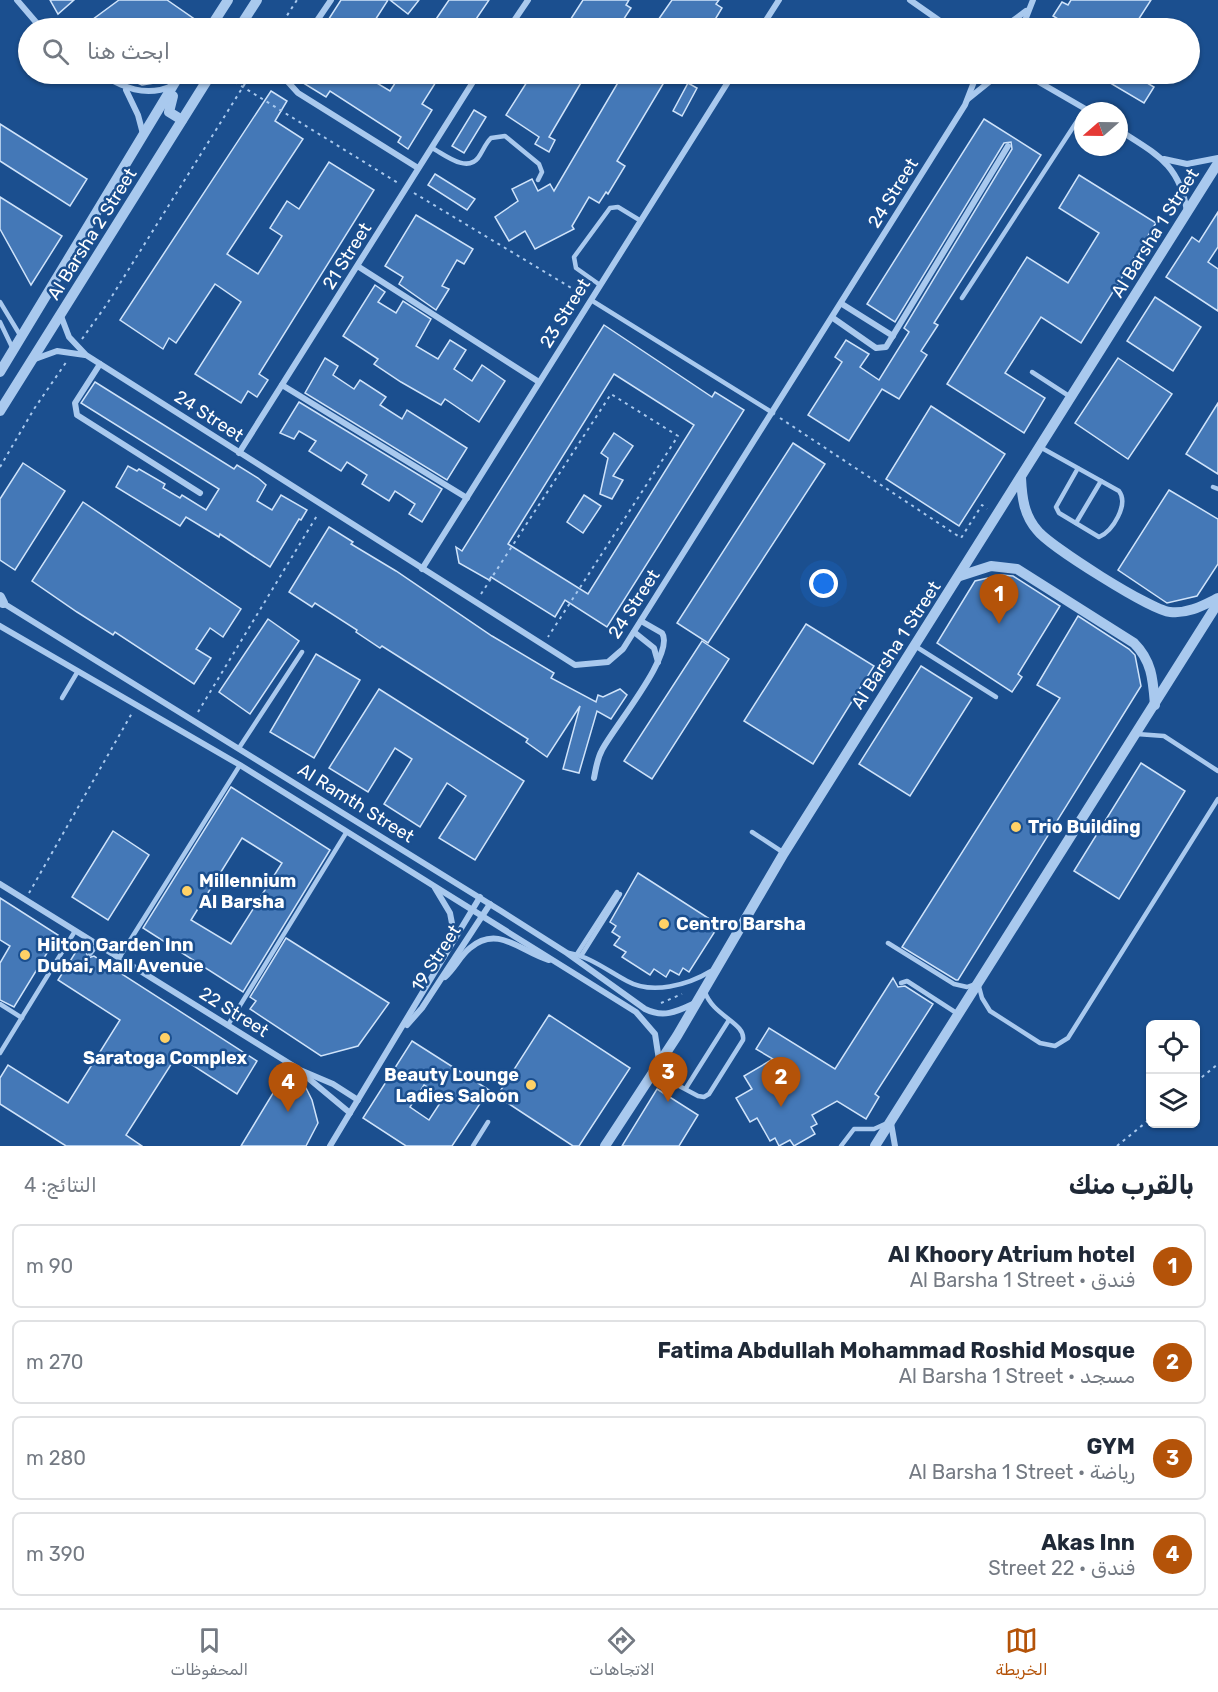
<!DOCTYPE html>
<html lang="ar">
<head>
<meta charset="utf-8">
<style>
	body { margin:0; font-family:Rubik,"Noto Sans Arabic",sans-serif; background:#f2f2f3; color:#1f2937; direction:rtl }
	.controls { position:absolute; right:18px; bottom:18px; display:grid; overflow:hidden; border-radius:9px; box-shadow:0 2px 4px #0004 }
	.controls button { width:54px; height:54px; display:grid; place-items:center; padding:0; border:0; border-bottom:2px solid #e0e1e3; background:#fff; color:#1f2937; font:30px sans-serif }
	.compass { position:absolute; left:1074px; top:102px; width:54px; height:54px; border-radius:50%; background:#fff; box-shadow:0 2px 4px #0004; rotate:250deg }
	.you { position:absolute; left:824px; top:584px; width:21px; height:21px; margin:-15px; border:4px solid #fff; border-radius:50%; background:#1a73e8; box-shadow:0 0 0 9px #1a73e833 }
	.badge { display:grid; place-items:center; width:39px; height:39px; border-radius:50%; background:#b45309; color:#fff; font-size:20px; font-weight:700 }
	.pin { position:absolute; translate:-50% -50px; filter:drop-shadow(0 2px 3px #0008) }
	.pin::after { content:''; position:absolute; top:32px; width:21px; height:18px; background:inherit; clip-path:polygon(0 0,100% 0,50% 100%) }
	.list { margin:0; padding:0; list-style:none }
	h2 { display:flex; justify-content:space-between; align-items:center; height:78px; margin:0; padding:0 24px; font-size:26px }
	h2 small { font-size:20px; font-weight:400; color:#747a83 }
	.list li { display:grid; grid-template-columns:39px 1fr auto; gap:18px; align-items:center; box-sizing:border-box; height:84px; margin:0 12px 12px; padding:0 12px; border:2px solid #e0e1e3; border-radius:9px }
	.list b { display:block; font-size:22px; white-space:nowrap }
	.list p { margin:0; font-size:20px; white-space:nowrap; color:#747a83 }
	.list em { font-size:20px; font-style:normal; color:#747a83 }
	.icon { flex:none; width:33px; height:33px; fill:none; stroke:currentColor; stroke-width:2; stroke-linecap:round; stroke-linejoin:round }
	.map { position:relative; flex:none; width:1218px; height:1146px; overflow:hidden; direction:ltr }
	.search { position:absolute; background:#fff; box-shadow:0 2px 4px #0004; left:18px; right:18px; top:18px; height:66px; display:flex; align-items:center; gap:15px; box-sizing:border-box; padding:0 21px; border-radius:33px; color:#747a83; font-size:22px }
	.sheet { height:462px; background:#fff }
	nav { display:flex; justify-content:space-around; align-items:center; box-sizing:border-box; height:84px; border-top:2px solid #e0e1e3; background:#fff; font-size:16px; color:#747a83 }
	nav a { display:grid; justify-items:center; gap:3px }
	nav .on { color:#b45309 }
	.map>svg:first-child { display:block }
</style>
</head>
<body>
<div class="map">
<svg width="1218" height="1146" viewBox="0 0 1218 1146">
	<rect width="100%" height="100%" fill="#1b4f8f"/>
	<!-- building -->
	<g fill="#4478b7" stroke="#cfe3fa" stroke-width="1.5" fill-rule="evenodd">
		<polygon points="50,0 74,0 58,14"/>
		<polygon points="119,0 167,0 203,25 203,28 81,28"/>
		<polygon points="341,0 388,0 370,28 323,28"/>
		<polygon points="390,0 419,0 408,14"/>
		<polygon points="449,0 489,0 470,28 430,28"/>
		<polygon points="583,0 629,0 626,5 631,8 618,28 565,28"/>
		<polygon points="672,0 719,0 716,4 722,8 710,28 665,28 656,23"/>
		<polygon points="1071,0 1151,0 1133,28 1073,28 1053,16 1062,2 1068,5"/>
		<polygon points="117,74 161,74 154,83 142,85"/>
		<polygon points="304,74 362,74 390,91 401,74 441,74 422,104 432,110 408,149 398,142 401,137 330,91 326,97 300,81"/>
		<polygon points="532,74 581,74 578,79 582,81 549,137 555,140 549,152 535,144 539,137 506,115"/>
		<polygon points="623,74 669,74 617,161 625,166 608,194 606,192 599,203 589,197 572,226 574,229 535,249 525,231 509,241 495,217 518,201 512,189 532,179 538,191 550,184 554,191"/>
		<polygon points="1095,74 1132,74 1154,87 1144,103"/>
		<polygon points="688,83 697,88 682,116 673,111"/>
		<polygon points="271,91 287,101 275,121 303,139 227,254 258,274 282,236 270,228 287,201 299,209 329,162 374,190 259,374 268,380 257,397 248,391 241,403 195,374 241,302 215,284 176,343 169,338 163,349 120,320"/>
		<polygon points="474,110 486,117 464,153 452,146"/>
		<polygon points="984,119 1041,155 934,323 938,325 921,351 927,355 899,399 882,389 849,441 808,415 842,362 835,357 846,340 869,354 860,367 879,380 909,332 904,328 1012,149 1011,142 1004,143 895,322 867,304"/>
		<polygon points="0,124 87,179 70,206 0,161"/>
		<polygon points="435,174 475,199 467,210 428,185"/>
		<polygon points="1079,175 1156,223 1081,343 1041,317 1005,373 1045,398 1024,433 947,384 1027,257 1068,283 1099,233 1059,208"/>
		<polygon points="0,197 62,236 31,285 0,229"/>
		<polygon points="1218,212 1218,247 1208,262 1218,269 1218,311 1166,277 1192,237 1199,242"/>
		<polygon points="416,215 473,249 464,264 457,260 442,286 449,289 436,310 399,284 403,277 385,266"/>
		<polygon points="375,285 385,292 378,302 396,313 403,301 431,319 416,346 438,359 450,340 466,350 454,369 472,381 482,365 505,381 479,422 445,399 441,405 401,382 374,364 378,359 343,336"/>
		<polygon points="1155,297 1201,327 1173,371 1127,341"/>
		<path d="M 604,325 L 712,397 L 715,392 L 744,410 L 607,627 L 565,600 L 555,617 L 491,577 L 489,580 L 459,563 L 456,547 L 462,551 ZM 614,374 L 694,425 L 588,594 L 508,544 Z"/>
		<polygon points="325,358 338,366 333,375 354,389 360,380 386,397 380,405 402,419 407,410 467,448 447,480 305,393"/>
		<polygon points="1118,358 1172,394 1128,459 1075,423"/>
		<polygon points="95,382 234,469 237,465 258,478 266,485 257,501 272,510 281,495 307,510 301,520 299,519 270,567 220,534 219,537 186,517 180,526 116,487 128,466 137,471 139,469 165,484 163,488 180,498 182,495 206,510 219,489 81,403"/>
		<polygon points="299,402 442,489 422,522 409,514 415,504 395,491 389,501 362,484 367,475 347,462 341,471 309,451 316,441 299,431 294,439 280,433"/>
		<polygon points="1218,403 1218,474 1186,454"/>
		<polygon points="931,406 1005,454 959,526 886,479"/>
		<polygon points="614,433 633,446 613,476 623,480 612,499 600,494 608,458 601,453"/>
		<polygon points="793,443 825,464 708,643 677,623"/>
		<polygon points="23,463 65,491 15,570 0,560 0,499"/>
		<polygon points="1169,490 1218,519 1218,564 1197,596 1167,603 1118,570"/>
		<polygon points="584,495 601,506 583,533 567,522"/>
		<polygon points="83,502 241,609 223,637 210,628 196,649 211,658 194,684 115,632 113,635 77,612 32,581"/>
		<polygon points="329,527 353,542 351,544 396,571 492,636 554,673 551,678 596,702 598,695 603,697 620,689 627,695 611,719 597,711 579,773 563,769 580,706 547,757 526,742 528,739 415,667 382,646 380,648 356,632 357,630 315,603 312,607 289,592"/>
		<polygon points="1001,575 1013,576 1060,606 1018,674 1022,677 1012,692 937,643 975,581"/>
		<polygon points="1078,616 1129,649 1135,655 1141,686 958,980 956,980 902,947 1060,698 1037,685"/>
		<polygon points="268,619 299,641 250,714 219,692"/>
		<polygon points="806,624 874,666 813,764 744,721"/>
		<polygon points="702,641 729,659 652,779 624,761"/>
		<polygon points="316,654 360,680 314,758 270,732"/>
		<polygon points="921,666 972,698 910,796 859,764"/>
		<polygon points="379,689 524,781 475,860 439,838 466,796 447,783 420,827 384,804 412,759 395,748 368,792 329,768"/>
		<polygon points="1141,763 1185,791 1119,899 1074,871"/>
		<path d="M 231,787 L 330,850 L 243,992 L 143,928 ZM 242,838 L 282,863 L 231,944 L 191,920 Z"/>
		<polygon points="113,831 149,855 108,920 72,897"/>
		<polygon points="638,873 719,925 689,972 683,968 679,975 670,970 666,977 654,969 650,975 622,957 626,952 614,945 620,937 612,932 616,926 610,922"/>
		<polygon points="0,898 58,935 14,1007 0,1000 0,963 10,946 0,940"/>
		<polygon points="286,938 389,1003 358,1046 321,1056 250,1009 256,1001 250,997"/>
		<polygon points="79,947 86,951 88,958 94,956 257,1061 237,1094 177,1055 126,1135 142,1146 66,1146 0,1104 0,1078 8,1065 68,1103 120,1020 58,980"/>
		<polygon points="893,978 898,987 905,986 933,1004 875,1094 879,1097 866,1119 837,1101 812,1115 817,1124 811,1127 815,1134 794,1146 790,1140 779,1146 775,1138 770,1141 757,1118 750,1122 736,1098 752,1089 744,1076 773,1059 756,1049 769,1028 835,1069"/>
		<polygon points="549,1015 630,1068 579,1146 573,1146 497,1096"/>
		<path d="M 412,1041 L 489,1090 L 452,1146 L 406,1146 L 363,1118 ZM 424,1085 L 444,1097 L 429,1120 L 410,1107 Z"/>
		<polygon points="284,1075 306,1088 312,1100 318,1123 306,1146 241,1146"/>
		<polygon points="657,1089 698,1115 679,1146 622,1146"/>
	</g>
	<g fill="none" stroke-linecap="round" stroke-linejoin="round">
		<!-- path -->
		<g stroke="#a9c9ee" stroke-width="2" stroke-dasharray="3 4.5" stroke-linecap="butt">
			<polyline points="279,28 297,0"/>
			<polyline points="222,74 398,183"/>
			<polyline points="414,193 583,295"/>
			<polyline points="82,339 107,304 251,74"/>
			<polyline points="780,418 961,538 982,505 987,509"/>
			<polyline points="0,467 34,409 67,361"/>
			<polyline points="481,594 611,394 678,436 548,637"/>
			<polyline points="198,712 318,514"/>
			<polyline points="29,893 132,713"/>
			<polyline points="661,1003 682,994"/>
			<polyline points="1196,1082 1218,1064"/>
			<polyline points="1117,1146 1150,1119"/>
		</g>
		<!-- service -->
		<g stroke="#a9c9ee" stroke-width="4.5">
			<path d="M 432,148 C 444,154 466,173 478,158 C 483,151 485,144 491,138 L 505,136 L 539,164 L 542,172 L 538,180"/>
			<polyline points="600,285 576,268 574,257 610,208 618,207 641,221"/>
			<polyline points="962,298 1083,112"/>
			<polyline points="591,300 773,413"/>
			<polyline points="0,302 20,335"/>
			<polyline points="0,322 13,349"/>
			<polyline points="1032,372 1069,396"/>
			<path d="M 1040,447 L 1119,491 C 1129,504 1113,531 1099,537 L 1059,513 L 1056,507 L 1078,468"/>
			<polyline points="1213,487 1218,489"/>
			<polyline points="1076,523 1101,481"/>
			<polyline points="915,646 996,697"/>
			<polyline points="62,698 78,671"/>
			<polyline points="1137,734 1164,736 1218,771"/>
			<polyline points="239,748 302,652"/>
			<polyline points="752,832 784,853"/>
			<polyline points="888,943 954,984 967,987 978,983 982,998 990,1011 1040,1043 1055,1046 1068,1038 1218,799"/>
			<path d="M 569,953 C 591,957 608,971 627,981 C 652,995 688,985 711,971"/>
			<polyline points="90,954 97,945"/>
			<polyline points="577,954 617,892"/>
			<polyline points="581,956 620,894"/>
			<polyline points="119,958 240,765"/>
			<polyline points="901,983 907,981 958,1014"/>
			<polyline points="0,1004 22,1018"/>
			<polyline points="228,1025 346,833"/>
			<polyline points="0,1053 75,931"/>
			<path d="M 653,1072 L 698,1096 L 704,1097 L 709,1094 L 743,1040 C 746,1023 713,1016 705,992"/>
			<polyline points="686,1088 729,1020"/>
			<polyline points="473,1146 488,1122"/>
			<polyline points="841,1146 854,1129 874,1129 885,1124"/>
		</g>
		<!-- minor -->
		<g stroke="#a9c9ee" stroke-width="6">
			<polyline points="17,0 41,28"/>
			<polyline points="910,0 950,28"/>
			<polyline points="312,28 331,0"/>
			<polyline points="509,28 528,0"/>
			<polyline points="761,28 779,0"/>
			<polyline points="1003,28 1026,11"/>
			<polyline points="1022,28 1033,0"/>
			<path d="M 100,74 C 123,87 145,98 172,86"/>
			<polyline points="287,74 288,82 298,93 418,168"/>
			<polyline points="1010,74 1032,78 1089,111"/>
			<polyline points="126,90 138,115 143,134"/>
			<polyline points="968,99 999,74"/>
			<path d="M 1119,130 C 1156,154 1180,164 1187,212"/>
			<polyline points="1164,159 1187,164 1218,158"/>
			<polyline points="359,267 539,382"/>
			<polyline points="842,304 893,336"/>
			<polyline points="61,316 69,337 86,355 575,665 608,662 623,649 965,105 977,74"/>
			<polyline points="833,318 876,348 886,347 1008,146"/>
			<polyline points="35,359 57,351 85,355"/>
			<polyline points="100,364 75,403 77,415 200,493"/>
			<polyline points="282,385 467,498"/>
			<polyline points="239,453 478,74"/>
			<polyline points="422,569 733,74"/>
			<path d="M 3,603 L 501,911 L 567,953 L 645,1009 C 663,1018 676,1012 693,1004"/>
			<polyline points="0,626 240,765 636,1012 655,1034 659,1060"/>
			<polyline points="634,632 654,648 658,662"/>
			<path d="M 594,778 C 596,768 597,759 602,750 C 613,728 676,653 662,633 L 641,621"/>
			<polyline points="0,884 300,1070 333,1084 358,1100"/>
			<polyline points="435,888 450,913 455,939"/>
			<path d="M 445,977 C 455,968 460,956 470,948 C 498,924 521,952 549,960"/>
			<polyline points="407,1025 422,1008 490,904"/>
			<polyline points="302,1073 350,1113"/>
			<polyline points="891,1123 895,1146"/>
			<polyline points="330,1146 480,897"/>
		</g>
		<!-- tertiary -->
		<g stroke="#a9c9ee" stroke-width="10">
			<polyline points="210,28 228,0"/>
			<polyline points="239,28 257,0"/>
			<polyline points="173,96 169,112 182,120"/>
			<polyline points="0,372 180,74"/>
			<polyline points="0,411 211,74"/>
			<path d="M 1021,478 C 1022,498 1024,515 1037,530 C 1049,546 1152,611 1170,612 C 1188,614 1202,606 1218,598"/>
			<path d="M 960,576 L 991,566 L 1017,569 L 1134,643 C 1152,661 1153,680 1155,705"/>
			<polyline points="0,597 3,603"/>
			<polyline points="605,1146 677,1036 784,853 1218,163"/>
			<polyline points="875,1146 1218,603"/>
		</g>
	</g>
	<!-- markers -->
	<g fill="#ffd166" stroke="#1b4f8f" stroke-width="2">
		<circle cx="1016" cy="827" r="6"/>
		<circle cx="187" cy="891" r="6"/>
		<circle cx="664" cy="924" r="6"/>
		<circle cx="25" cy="955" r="6"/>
		<circle cx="165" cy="1038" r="6"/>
		<circle cx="531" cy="1085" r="6"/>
	</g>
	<g text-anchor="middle" stroke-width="5" stroke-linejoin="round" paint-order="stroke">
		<!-- street labels -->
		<g font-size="18" fill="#fff" stroke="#1b4f8f">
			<text transform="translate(893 193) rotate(-58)" y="6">24 Street</text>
			<text transform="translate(1155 233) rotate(-58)" y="6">Al Barsha 1 Street</text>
			<text transform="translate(92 234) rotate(-58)" y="6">Al Barsha 2 Street</text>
			<text transform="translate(347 256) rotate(-58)" y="6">21 Street</text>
			<text transform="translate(565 313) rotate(-58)" y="6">23 Street</text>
			<text transform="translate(209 416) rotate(33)" y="6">24 Street</text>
			<text transform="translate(634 604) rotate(-57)" y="6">24 Street</text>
			<text transform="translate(896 645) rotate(-57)" y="6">Al Barsha 1 Street</text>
			<text transform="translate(356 803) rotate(32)" y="6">Al Ramth Street</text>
			<text transform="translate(436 958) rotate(-57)" y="6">19 Street</text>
			<text transform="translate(234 1012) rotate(32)" y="6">22 Street</text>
		</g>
		<!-- poi labels -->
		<g font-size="18" font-weight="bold" fill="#fff" stroke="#1b4f8f" text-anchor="start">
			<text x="1028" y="833">Trio Building</text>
			<text x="199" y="887">Millennium<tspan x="199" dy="21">Al Barsha</tspan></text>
			<text x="676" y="930">Centro Barsha</text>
			<text x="37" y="951">Hilton Garden Inn<tspan x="37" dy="21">Dubai, Mall Avenue</tspan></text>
			<text x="165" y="1064" text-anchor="middle">Saratoga Complex</text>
			<text x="519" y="1081" text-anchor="end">Beauty Lounge<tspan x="519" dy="21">Ladies Saloon</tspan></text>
		</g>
	</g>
</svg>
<div class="controls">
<button><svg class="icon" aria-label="locate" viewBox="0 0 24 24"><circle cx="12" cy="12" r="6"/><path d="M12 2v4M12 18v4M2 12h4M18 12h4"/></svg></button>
<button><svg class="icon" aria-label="layers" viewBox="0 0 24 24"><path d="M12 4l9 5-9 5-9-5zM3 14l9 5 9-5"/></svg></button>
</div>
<svg class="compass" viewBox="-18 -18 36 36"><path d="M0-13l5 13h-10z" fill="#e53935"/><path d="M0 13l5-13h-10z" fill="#747a83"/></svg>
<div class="you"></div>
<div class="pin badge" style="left:999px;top:624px">1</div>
<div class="pin badge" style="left:781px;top:1107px">2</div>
<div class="pin badge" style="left:668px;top:1102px">3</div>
<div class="pin badge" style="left:288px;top:1112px">4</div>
<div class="search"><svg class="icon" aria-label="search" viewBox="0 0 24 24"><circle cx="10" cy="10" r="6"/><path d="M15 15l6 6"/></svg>ابحث هنا</div>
</div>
<section class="sheet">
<h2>بالقرب منك<small>النتائج: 4</small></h2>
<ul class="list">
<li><span class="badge">1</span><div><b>Al Khoory Atrium hotel</b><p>فندق · Al Barsha 1 Street</p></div><em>90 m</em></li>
<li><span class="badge">2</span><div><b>Fatima Abdullah Mohammad Roshid Mosque</b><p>مسجد · Al Barsha 1 Street</p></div><em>270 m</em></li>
<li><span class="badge">3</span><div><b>GYM</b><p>رياضة · Al Barsha 1 Street</p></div><em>280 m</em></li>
<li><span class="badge">4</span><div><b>Akas Inn</b><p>فندق · 22 Street</p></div><em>390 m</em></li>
</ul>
</section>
<nav>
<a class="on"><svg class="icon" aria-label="map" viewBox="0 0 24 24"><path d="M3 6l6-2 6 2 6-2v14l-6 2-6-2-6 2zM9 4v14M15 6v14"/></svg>الخريطة</a>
<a><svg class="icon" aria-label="directions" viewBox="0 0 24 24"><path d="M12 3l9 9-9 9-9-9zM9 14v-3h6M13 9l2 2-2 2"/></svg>الاتجاهات</a>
<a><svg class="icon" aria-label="saved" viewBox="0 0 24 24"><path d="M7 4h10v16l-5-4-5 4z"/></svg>المحفوظات</a>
</nav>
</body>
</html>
